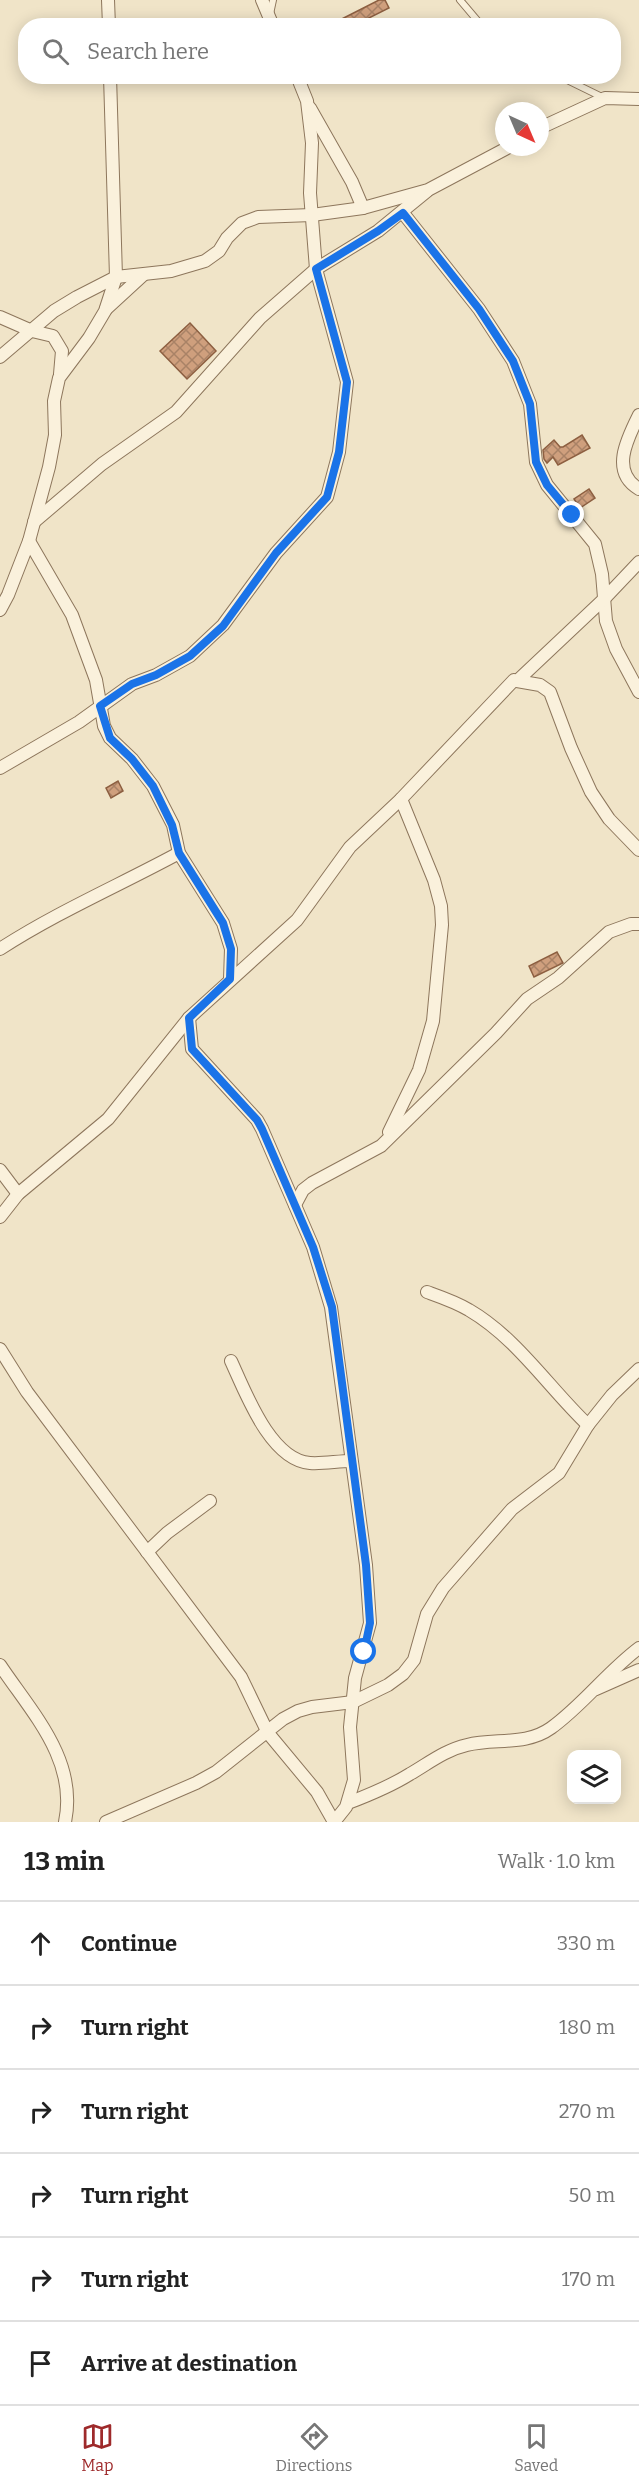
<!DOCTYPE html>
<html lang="en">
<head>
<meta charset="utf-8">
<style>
	body { margin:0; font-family:Bitter,serif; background:#f6f6f6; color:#222 }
	.controls { position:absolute; right:18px; bottom:18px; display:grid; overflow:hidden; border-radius:12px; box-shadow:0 3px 15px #0003 }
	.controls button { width:54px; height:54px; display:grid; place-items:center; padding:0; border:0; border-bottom:2px solid #e0e0e0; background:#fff; color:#222; font:30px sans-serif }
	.compass { position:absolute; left:495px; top:102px; width:54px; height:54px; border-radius:50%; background:#fff; box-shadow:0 3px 15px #0003; rotate:136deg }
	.stop { position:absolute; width:18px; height:18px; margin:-14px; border:4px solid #1a73e8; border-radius:50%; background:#fff }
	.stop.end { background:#1a73e8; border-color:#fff; box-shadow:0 2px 6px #0008 }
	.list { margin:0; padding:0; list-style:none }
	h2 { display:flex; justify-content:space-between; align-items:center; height:78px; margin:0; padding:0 24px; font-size:26px }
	h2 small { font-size:20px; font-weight:400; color:#767676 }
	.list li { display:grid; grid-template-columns:39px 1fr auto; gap:18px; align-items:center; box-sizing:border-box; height:84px; padding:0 24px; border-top:2px solid #e0e0e0 }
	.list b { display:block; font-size:22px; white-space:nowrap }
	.list em { font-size:20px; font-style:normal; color:#767676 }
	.icon { flex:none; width:33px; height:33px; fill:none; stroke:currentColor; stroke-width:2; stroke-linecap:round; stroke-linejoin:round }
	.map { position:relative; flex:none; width:639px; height:1822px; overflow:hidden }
	.search { position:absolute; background:#fff; box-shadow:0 3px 15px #0003; left:18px; right:18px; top:18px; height:66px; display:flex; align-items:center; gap:15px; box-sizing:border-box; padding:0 21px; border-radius:24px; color:#767676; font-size:22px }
	.sheet { height:582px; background:#fff }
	nav { display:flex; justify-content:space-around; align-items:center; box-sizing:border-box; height:84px; border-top:2px solid #e0e0e0; background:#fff; font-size:16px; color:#767676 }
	nav a { display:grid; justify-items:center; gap:3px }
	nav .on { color:#9e2a2b }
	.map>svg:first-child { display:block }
</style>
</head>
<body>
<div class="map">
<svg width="639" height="1822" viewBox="0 0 639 1822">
	<defs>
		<pattern id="building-cross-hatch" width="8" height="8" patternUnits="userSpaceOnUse" patternTransform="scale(1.5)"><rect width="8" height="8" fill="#cf9f7d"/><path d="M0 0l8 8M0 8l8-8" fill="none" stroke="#a98266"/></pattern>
	</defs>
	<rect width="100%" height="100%" fill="#f0e4c8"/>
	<!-- building -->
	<g fill="url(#building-cross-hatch)" stroke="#8d5f41" stroke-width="1.5">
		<polygon points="379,0 385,0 389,8 353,26 328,26"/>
		<polygon points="190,323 216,351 187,379 160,351"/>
		<polygon points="582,435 590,448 558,465 553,457 547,463 544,459 543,450 554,440 560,447 563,447"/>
		<polygon points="589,489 595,498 580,508 574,499"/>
		<polygon points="118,781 123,791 111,798 106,788"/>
		<polygon points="557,952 563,963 534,977 529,966"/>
	</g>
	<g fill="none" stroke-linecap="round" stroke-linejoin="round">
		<!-- service casing -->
		<g stroke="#8d765c" stroke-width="8">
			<g id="service">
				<polyline points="460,0 482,26"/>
				<polyline points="270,14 273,0"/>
				<polyline points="559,76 604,98"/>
			</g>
		</g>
		<!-- minor casing -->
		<g stroke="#8d765c" stroke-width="14">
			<g id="minor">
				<polyline points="108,0 109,26"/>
				<polyline points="262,0 273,26"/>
				<polyline points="310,108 352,182 363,208"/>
				<polyline points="540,128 605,98 639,99"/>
				<polyline points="403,213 479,309 513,361 530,404 536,462 547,485 595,544 602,574 606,621 616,649 639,692"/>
				<polyline points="106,309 143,275"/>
				<polyline points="0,317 32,331 53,336 62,351 60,374"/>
				<polyline points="0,357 54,311 77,297 116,277 171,271 205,261 219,251 227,238 242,223 258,217 312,215 363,208 428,190 509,147"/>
				<path d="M 639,415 C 627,439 610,472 639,489"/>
				<polyline points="34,522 102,464 176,412 260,318 316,269 378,231 427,191"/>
				<polyline points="29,541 72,615 96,680 104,726 110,738 132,759 153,786 173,825 179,853 223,923 231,949 230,979"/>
				<polyline points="0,610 8,595 29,541 49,467 55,435 54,401 59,378 89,338 105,311 116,277 110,76"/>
				<polyline points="517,681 540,685 550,692 571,748 591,792 609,819 639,850"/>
				<polyline points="0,768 79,722 132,684 156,675 190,656 223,625 276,553 327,497 339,452 347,382 316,269 310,193 312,143 307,101 297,76"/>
				<path d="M 0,949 C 57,912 120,885 179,853"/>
				<polyline points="189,1018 192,1049 257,1120 262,1129 313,1247 331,1307 366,1565 370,1623 355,1678 350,1727 354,1780 346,1807 334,1822"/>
				<polyline points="389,1132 419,1070 433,1021 442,925 441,906 434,880 401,799"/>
				<polyline points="0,1170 18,1194"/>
				<polyline points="295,1205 303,1190 312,1183 381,1146 496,1033 527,999 558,978 609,932 631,924 639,924"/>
				<polyline points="0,1217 18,1194 108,1119 189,1018 297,920 350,847 401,799 514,680 517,681 604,599 639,562"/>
				<path d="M 427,1292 C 441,1297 456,1302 469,1310 C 517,1338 549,1388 588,1425"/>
				<polyline points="0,1349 27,1392 241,1677 268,1733 317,1792 334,1822"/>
				<path d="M 231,1361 C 245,1391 270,1460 310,1463 C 323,1464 338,1461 351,1461"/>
				<polyline points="147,1552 167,1533 210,1501"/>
				<path d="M 0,1665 C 32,1713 78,1760 65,1822"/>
				<polyline points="596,1689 639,1670"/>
				<path d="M 348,1803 C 369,1795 391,1786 410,1774 C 429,1763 445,1750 467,1745 C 495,1738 526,1746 551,1728 C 583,1705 607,1672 639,1648"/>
				<polyline points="106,1822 196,1783 216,1772 283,1719 298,1711 312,1707 353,1702 388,1685 403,1674 414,1660 427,1614 443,1588 512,1509 559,1473 588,1425 612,1395 639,1369"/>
			</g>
		</g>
		<!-- service -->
		<use href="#service" stroke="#faf1dc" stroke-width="6"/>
		<!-- minor -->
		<use href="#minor" stroke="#faf1dc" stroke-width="12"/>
	</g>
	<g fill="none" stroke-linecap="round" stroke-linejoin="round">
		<!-- route -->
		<polyline stroke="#1a73e8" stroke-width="8" points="364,1652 370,1623 366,1565 332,1307 313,1247 262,1129 257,1120 192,1049 189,1018 230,979 231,949 223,923 179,853 172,825 153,786 132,759 110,738 100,706 132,684 156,675 190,656 223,626 276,553 327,497 339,452 347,382 316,269 378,231 403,213 479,309 513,361 530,404 536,462 547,485 572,515"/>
	</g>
</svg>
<div class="controls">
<button><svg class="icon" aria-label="layers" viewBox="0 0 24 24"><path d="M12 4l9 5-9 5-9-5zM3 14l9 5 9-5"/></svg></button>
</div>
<svg class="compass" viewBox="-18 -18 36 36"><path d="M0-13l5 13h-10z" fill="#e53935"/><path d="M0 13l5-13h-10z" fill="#767676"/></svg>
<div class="stop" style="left:364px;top:1652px"></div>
<div class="stop end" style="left:572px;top:515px"></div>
<div class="search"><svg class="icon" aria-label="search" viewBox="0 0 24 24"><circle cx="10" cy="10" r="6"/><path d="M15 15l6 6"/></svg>Search here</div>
</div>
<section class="sheet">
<h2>13 min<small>Walk · 1.0 km</small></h2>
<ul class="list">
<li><svg class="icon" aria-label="ahead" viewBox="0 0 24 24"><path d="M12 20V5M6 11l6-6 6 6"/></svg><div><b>Continue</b></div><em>330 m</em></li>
<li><svg class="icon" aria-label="right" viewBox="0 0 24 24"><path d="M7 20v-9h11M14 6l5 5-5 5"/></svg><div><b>Turn right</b></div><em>180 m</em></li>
<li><svg class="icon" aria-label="right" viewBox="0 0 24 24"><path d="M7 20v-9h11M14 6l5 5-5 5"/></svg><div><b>Turn right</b></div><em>270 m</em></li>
<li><svg class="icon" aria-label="right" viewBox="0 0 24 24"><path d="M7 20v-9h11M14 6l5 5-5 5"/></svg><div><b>Turn right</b></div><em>50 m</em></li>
<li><svg class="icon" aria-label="right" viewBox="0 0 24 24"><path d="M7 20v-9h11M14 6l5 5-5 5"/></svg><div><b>Turn right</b></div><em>170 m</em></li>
<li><svg class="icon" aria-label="arrive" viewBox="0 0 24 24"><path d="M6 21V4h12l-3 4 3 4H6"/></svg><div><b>Arrive at destination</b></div></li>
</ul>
</section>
<nav>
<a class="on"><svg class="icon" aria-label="map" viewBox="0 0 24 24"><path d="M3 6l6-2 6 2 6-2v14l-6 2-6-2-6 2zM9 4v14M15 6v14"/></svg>Map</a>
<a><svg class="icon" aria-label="directions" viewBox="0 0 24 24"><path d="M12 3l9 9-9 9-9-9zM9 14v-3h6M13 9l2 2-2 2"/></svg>Directions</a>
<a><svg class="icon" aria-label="saved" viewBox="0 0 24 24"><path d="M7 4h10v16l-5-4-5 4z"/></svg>Saved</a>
</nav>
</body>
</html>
